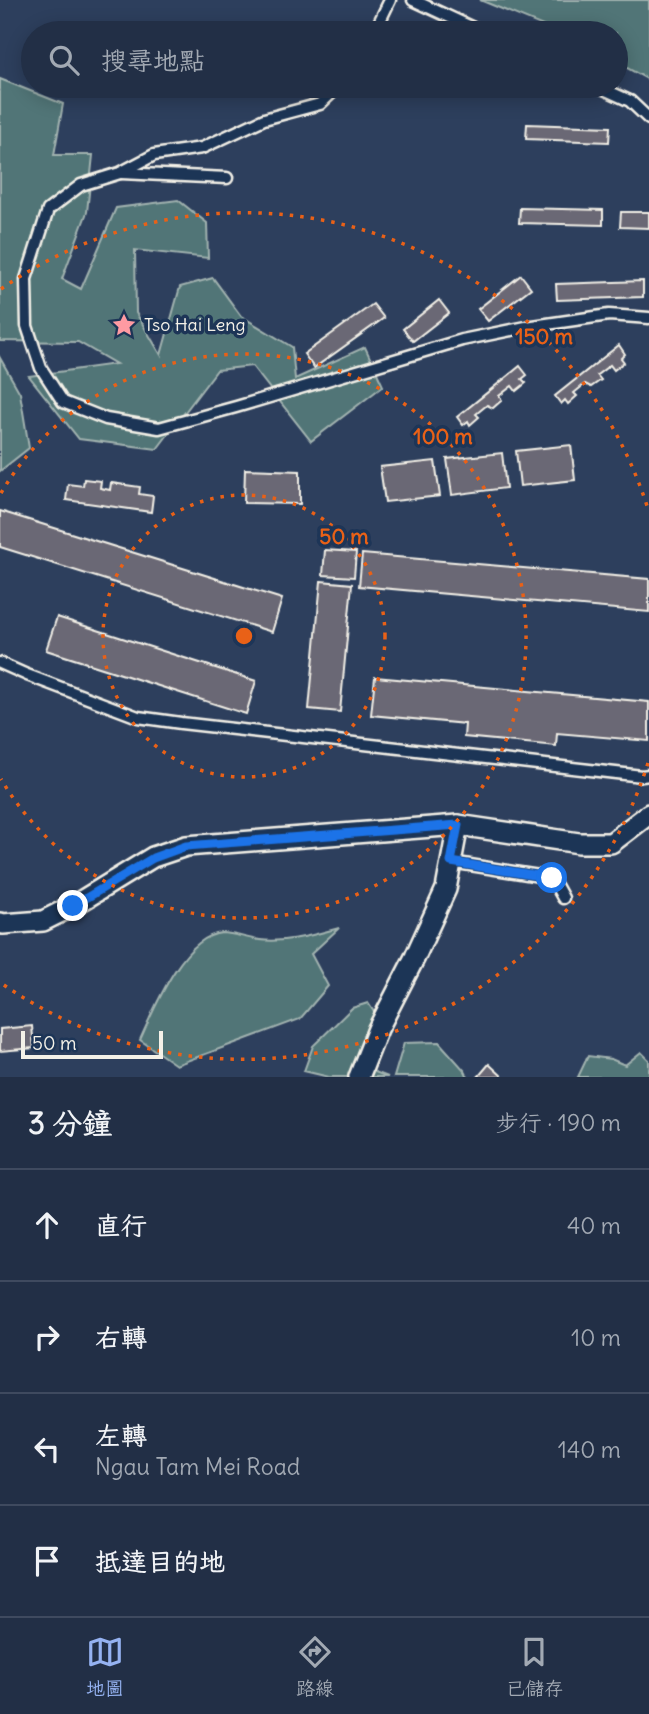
<!DOCTYPE html>
<html lang="zh-TW">
<head>
<meta charset="utf-8">
<style>
	body { margin:0; font-family:Delius,"LXGW WenKai TC",sans-serif; background:#2a374d; color:#f1f3f6 }
	.scale { position:absolute; left:21px; bottom:18px; width:142px; box-sizing:border-box; padding-left:7px; border:4px solid #f4f1e8; border-top:0; font-size:19px; line-height:24px; white-space:nowrap; color:#f4f1e8; -webkit-text-stroke:5px #1d3557; paint-order:stroke }
	.stop { position:absolute; width:21px; height:21px; margin:-16px; border:5px solid #1a73e8; border-radius:50%; background:#fff }
	.stop.end { background:#1a73e8; border-color:#fff; box-shadow:0 2px 7px #0008 }
	.list { margin:0; padding:0; list-style:none }
	h2 { display:flex; justify-content:space-between; align-items:center; height:91px; margin:0; padding:0 28px; font-size:30px }
	h2 small { font-size:23px; font-weight:400; color:#a2a9b3 }
	.list li { display:grid; grid-template-columns:46px 1fr auto; gap:21px; align-items:center; box-sizing:border-box; height:112px; padding:0 28px; border-top:2px solid #3f4a5f }
	.list b { display:block; font-size:26px; white-space:nowrap }
	.list p { margin:0; font-size:23px; white-space:nowrap; color:#a2a9b3 }
	.list em { font-size:23px; font-style:normal; color:#a2a9b3 }
	.icon { flex:none; width:38px; height:38px; fill:none; stroke:currentColor; stroke-width:2; stroke-linecap:round; stroke-linejoin:round }
	.map { position:relative; flex:none; width:649px; height:1077px; overflow:hidden }
	.search { position:absolute; background:#222f46; box-shadow:0 4px 18px #0003; left:21px; right:21px; top:21px; height:77px; display:flex; align-items:center; gap:18px; box-sizing:border-box; padding:0 24px; border-radius:38px; color:#a2a9b3; font-size:26px }
	.sheet { height:539px; background:#222f46 }
	nav { display:flex; justify-content:space-around; align-items:center; box-sizing:border-box; height:98px; border-top:2px solid #3f4a5f; background:#222f46; font-size:19px; color:#a2a9b3 }
	nav a { display:grid; justify-items:center; gap:4px }
	nav .on { color:#95b2f1 }
	.map>svg:first-child { display:block }
</style>
</head>
<body>
<div class="map">
<svg width="649" height="1077" viewBox="0 0 649 1077">
	<rect width="100%" height="100%" fill="#2d3f5d"/>
	<filter id="ink" filterUnits="userSpaceOnUse"><feTurbulence type="fractalNoise" baseFrequency=".0143" numOctaves="2"/><feDisplacementMap in="SourceGraphic" scale="14" xChannelSelector="R" yChannelSelector="G"/><feConvolveMatrix kernelMatrix="1 2 1 2 8 2 1 2 1" color-interpolation-filters="sRGB"/></filter>
	<g filter="url(#ink)">
		<!-- green -->
		<g fill="#517577" stroke="#a2b3b0" stroke-width="2">
			<polygon points="480,0 649,0 649,80 616,62 616,33 560,33"/>
			<polygon points="0,79 63,104 54,155 93,155 87,212 62,279 81,289 116,208 178,200 207,223 208,258 135,250 136,313 161,355 180,287 213,278 241,316 292,347 295,379 365,347 383,386 311,441 252,366 217,370 157,449 79,439 29,376 116,364 78,342 0,341"/>
			<polygon points="0,358 20,393 29,448 0,471"/>
			<path d="M 339,928 L 311,954 L 328,986 L 300,1019 L 176,1065 L 140,1040 C 154,1009 183,936 222,933 C 234,933 248,939 260,940 C 287,943 313,935 339,928 Z"/>
			<polygon points="368,1003 378,1018 363,1035 378,1050 372,1071 388,1077 329,1077 304,1071 313,1046 352,1008"/>
			<polygon points="439,1042 465,1071 468,1077 394,1077 404,1043"/>
			<polygon points="641,1052 649,1060 649,1077 578,1077 588,1056 611,1059 625,1065"/>
		</g>
		<!-- building -->
		<g fill="#6b6875" stroke="#f4f1e8" stroke-width="2">
			<polygon points="527,124 610,127 609,142 526,139"/>
			<polygon points="520,208 603,210 603,225 519,223"/>
			<polygon points="621,212 649,212 649,228 620,227"/>
			<polygon points="521,275 531,288 488,321 478,309"/>
			<polygon points="643,281 643,297 557,300 556,284"/>
			<polygon points="439,300 449,313 413,341 403,329"/>
			<polygon points="373,304 384,318 314,368 304,354"/>
			<polygon points="619,345 625,354 621,358 624,362 614,370 610,365 597,375 601,380 591,387 585,384 574,393 577,396 568,404 565,400 561,404 555,396"/>
			<polygon points="520,366 527,375 522,379 526,383 516,391 512,386 499,396 502,400 493,408 487,405 476,414 479,417 470,425 468,421 463,425 457,417"/>
			<polygon points="571,445 575,480 520,486 516,451"/>
			<polygon points="502,453 506,488 452,495 447,459"/>
			<polygon points="435,461 440,496 385,502 380,467"/>
			<polygon points="245,469 300,471 300,504 244,503"/>
			<polygon points="84,479 101,481 100,488 110,490 111,483 140,487 139,494 153,496 151,512 66,500 68,484 83,486"/>
			<polygon points="0,511 282,599 272,632 0,547"/>
			<polygon points="325,550 356,552 354,577 323,575"/>
			<polygon points="362,554 649,579 649,612 359,586"/>
			<polygon points="321,581 352,584 340,712 309,709"/>
			<polygon points="57,617 256,681 246,714 46,650"/>
			<polygon points="375,677 649,702 649,741 557,733 556,746 464,737 465,724 371,715"/>
			<polygon points="32,1026 34,1048 0,1051 0,1029"/>
			<polygon points="489,1064 503,1077 478,1077"/>
		</g>
		<g fill="none" stroke-linecap="round" stroke-linejoin="round">
			<!-- service casing -->
			<g stroke="#f4f1e8" stroke-width="15">
				<g id="service">
					<polyline points="413,0 484,33"/>
					<polyline points="374,33 390,0"/>
					<polyline points="339,86 320,104 264,119 202,148 154,155 120,173 81,185 48,210 26,279 27,326 41,368 63,402 106,419 159,428 236,407 462,340 526,327 609,315 649,318"/>
					<polyline points="597,86 630,101 649,119"/>
					<polyline points="121,173 227,178"/>
					<polyline points="0,663 27,675 138,717 181,723 642,776 649,775"/>
					<polyline points="451,862 552,878 563,898"/>
				</g>
			</g>
			<!-- minor casing -->
			<g stroke="#f4f1e8" stroke-width="24">
				<g id="minor">
					<polyline points="0,923 3,924 43,921 73,906 153,857 186,846 458,825 579,843 611,843 649,814"/>
					<polyline points="359,1077 378,1029 415,957 446,889 458,825"/>
				</g>
			</g>
			<!-- service -->
			<use href="#service" stroke="#1d3557" stroke-width="10"/>
			<!-- minor -->
			<use href="#minor" stroke="#1d3557" stroke-width="19"/>
		</g>
	</g>
	<g fill="none" stroke-linecap="round" stroke-linejoin="round" filter="url(#ink)">
		<!-- route -->
		<polyline stroke="#1a73e8" stroke-width="9" points="73,906 153,858 186,846 458,825 451,862 552,878"/>
	</g>
	<!-- distance rings -->
	<g fill="none" stroke="#e96117" stroke-width="3.5" stroke-dasharray="3.5 7">
		<circle cx="244" cy="636" r="141"/>
		<path d="M1 493A282 282 0 1 1 1 779"/>
		<path d="M648 763A424 424 0 0 1 1 983M1 289A424 424 0 0 1 648 509"/>
	</g>
	<!-- icons -->
	<defs>
		<g id="sight-bare" transform="scale(1.89)"><path d="M0-6L1.8-2.2L6-1.7L2.9 1.2L3.7 5.4L0 3.3L-3.7 5.4L-2.9 1.2L-6-1.7L-1.8-2.2Z" fill="#ff9aa2" stroke="#1d3557" stroke-width="2.5" paint-order="stroke"/></g>
	</defs>
	<g fill-rule="evenodd">
		<use href="#sight-bare" x="124" y="325"/>
	</g>
	<g text-anchor="middle" stroke-width="7" stroke-linejoin="round" paint-order="stroke">
		<!-- poi labels -->
		<g font-size="18" fill="#f4f1e8" stroke="#1d3557" text-anchor="start">
			<text x="144" y="331">Tso Hai Leng</text>
		</g>
	</g>
	<circle cx="244" cy="636" r="10" fill="#e96117" stroke="#1d3557" stroke-width="3.5"/>
	<g font-size="21" text-anchor="middle" font-weight="bold" fill="#e96117" stroke="#1d3557" stroke-width="7" stroke-linejoin="round" paint-order="stroke">
		<text x="544" y="344">150 m</text>
		<text x="443" y="444">100 m</text>
		<text x="344" y="544">50 m</text>
	</g>
</svg>
<div class="scale">50 m</div>
<div class="stop" style="left:552px;top:878px"></div>
<div class="stop end" style="left:73px;top:906px"></div>
<div class="search"><svg class="icon" aria-label="search" viewBox="0 0 24 24"><circle cx="10" cy="10" r="6"/><path d="M15 15l6 6"/></svg>搜尋地點</div>
</div>
<section class="sheet">
<h2>3 分鐘<small>步行 · 190 m</small></h2>
<ul class="list">
<li><svg class="icon" aria-label="ahead" viewBox="0 0 24 24"><path d="M12 20V5M6 11l6-6 6 6"/></svg><div><b>直行</b></div><em>40 m</em></li>
<li><svg class="icon" aria-label="right" viewBox="0 0 24 24"><path d="M7 20v-9h11M14 6l5 5-5 5"/></svg><div><b>右轉</b></div><em>10 m</em></li>
<li><svg class="icon" aria-label="left" viewBox="0 0 24 24"><path d="M17 20v-9H6M10 6l-5 5 5 5"/></svg><div><b>左轉</b><p>Ngau Tam Mei Road</p></div><em>140 m</em></li>
<li><svg class="icon" aria-label="arrive" viewBox="0 0 24 24"><path d="M6 21V4h12l-3 4 3 4H6"/></svg><div><b>抵達目的地</b></div></li>
</ul>
</section>
<nav>
<a class="on"><svg class="icon" aria-label="map" viewBox="0 0 24 24"><path d="M3 6l6-2 6 2 6-2v14l-6 2-6-2-6 2zM9 4v14M15 6v14"/></svg>地圖</a>
<a><svg class="icon" aria-label="directions" viewBox="0 0 24 24"><path d="M12 3l9 9-9 9-9-9zM9 14v-3h6M13 9l2 2-2 2"/></svg>路線</a>
<a><svg class="icon" aria-label="saved" viewBox="0 0 24 24"><path d="M7 4h10v16l-5-4-5 4z"/></svg>已儲存</a>
</nav>
</body>
</html>
